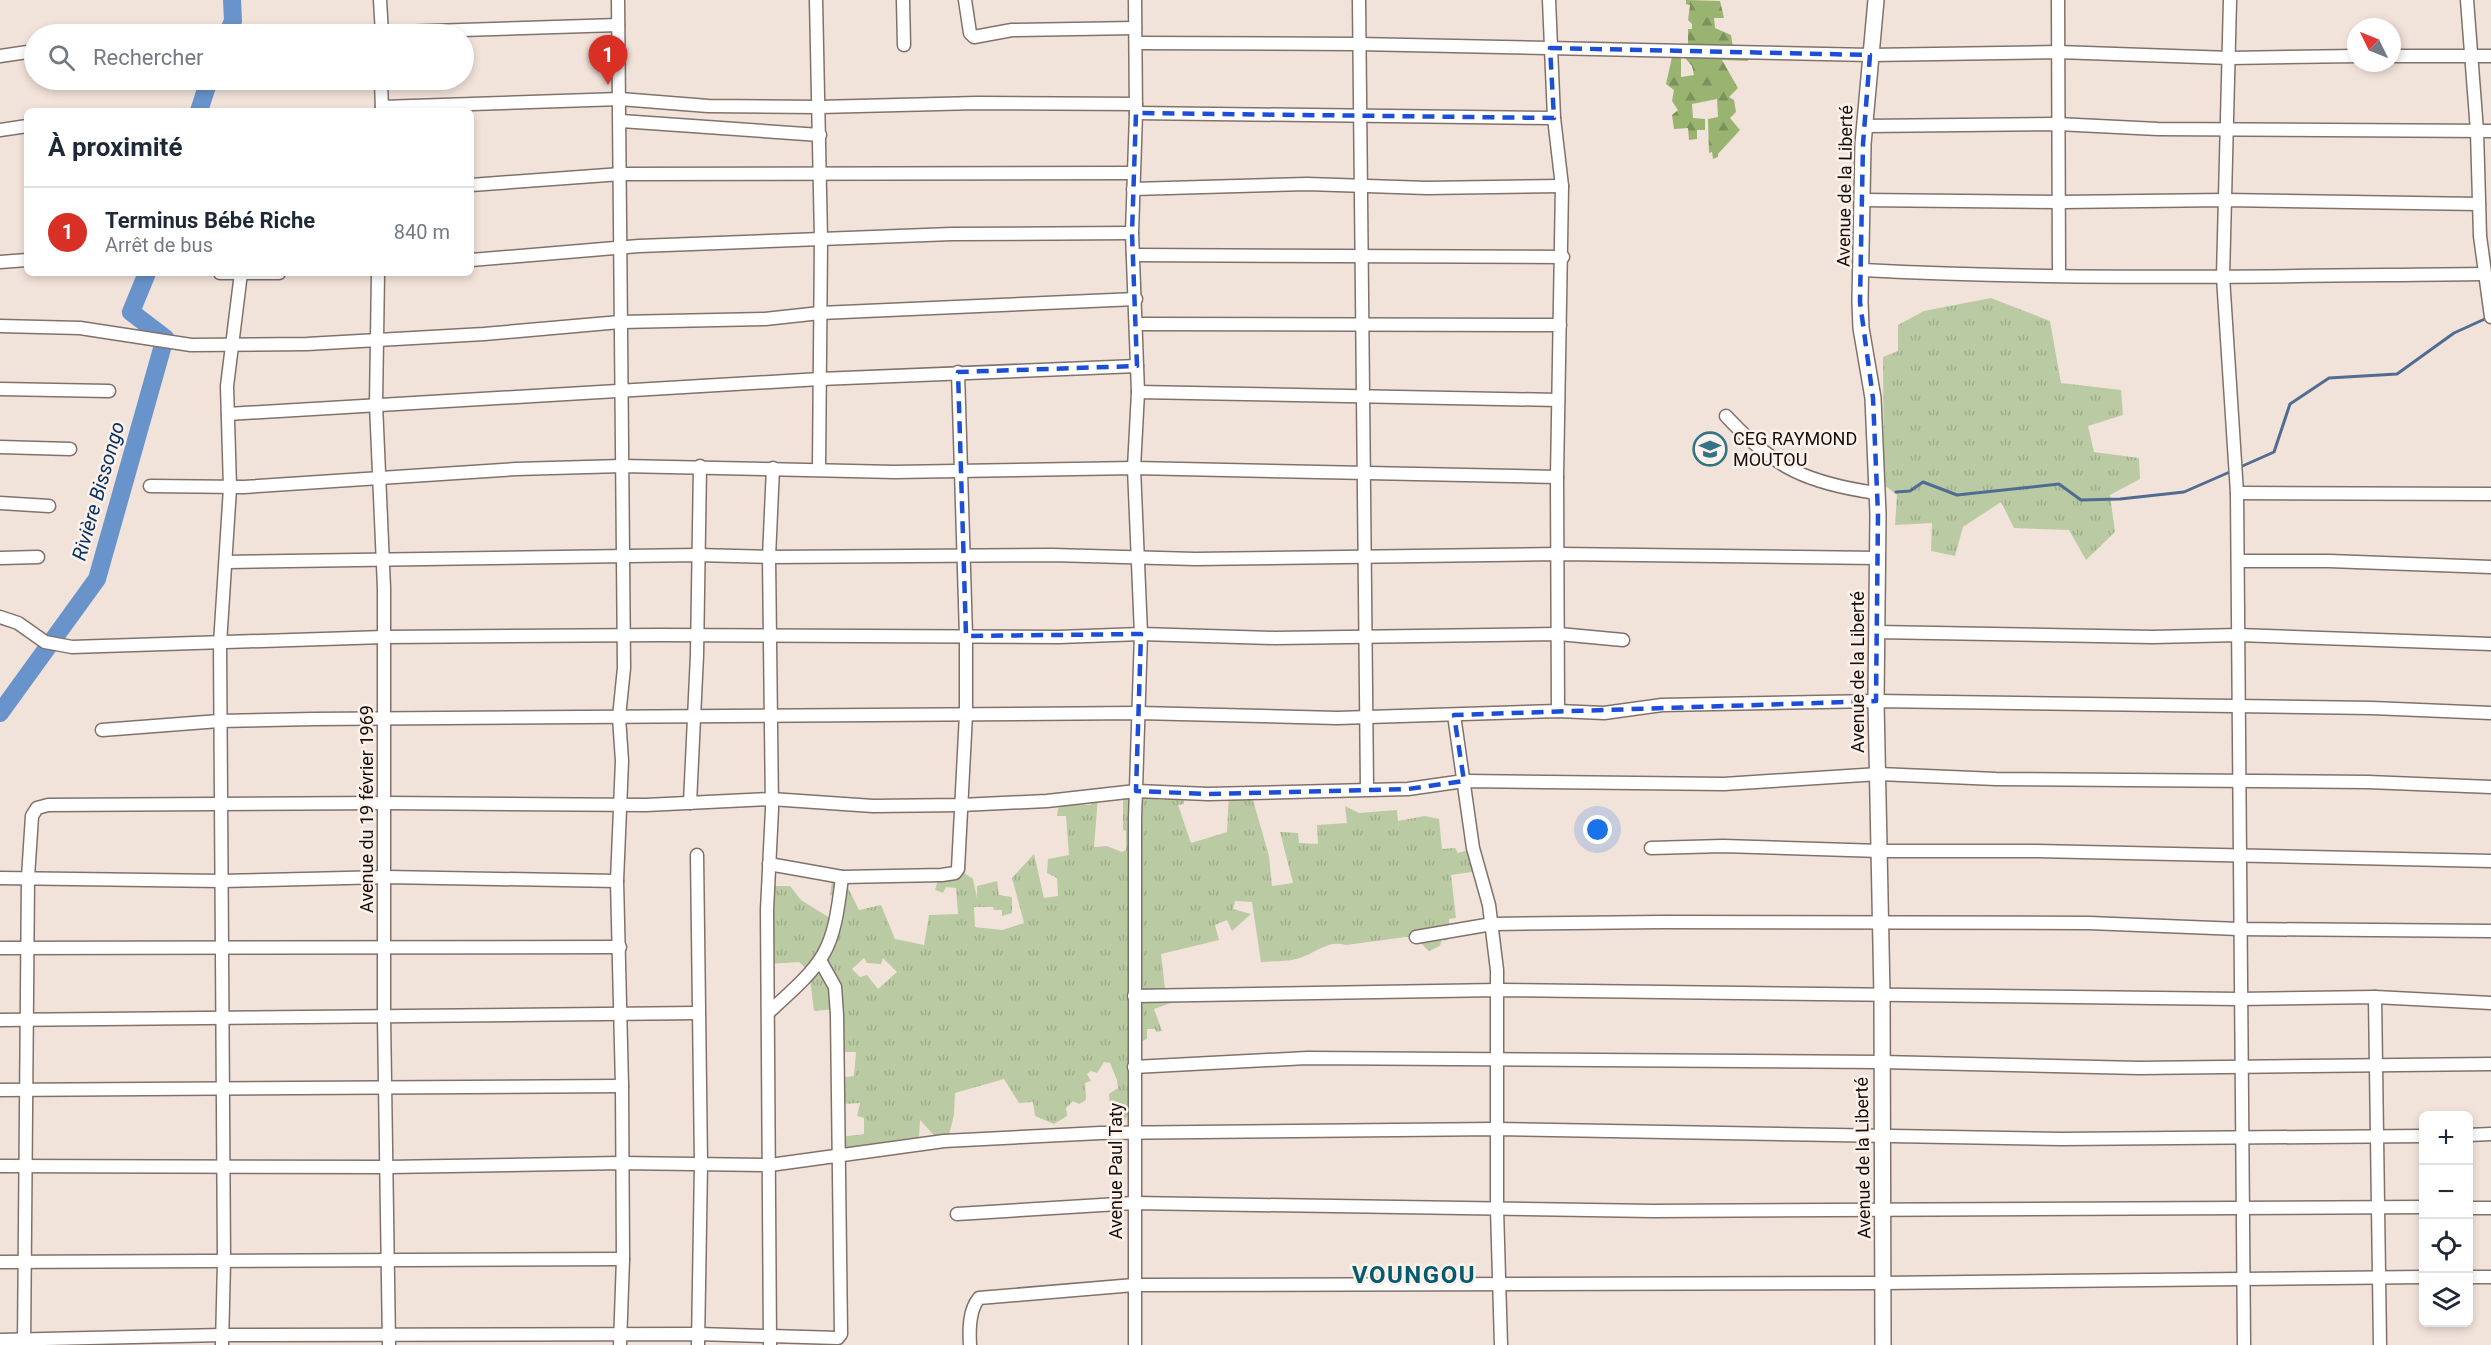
<!DOCTYPE html>
<html lang="fr">
<head>
<meta charset="utf-8">
<style>
	body { margin:0; font-family:Roboto,sans-serif; background:#f2f2f3; color:#1f2937 }
	.controls { position:absolute; right:18px; bottom:18px; display:grid; overflow:hidden; border-radius:9px; box-shadow:0 3px 9px #0003 }
	.controls button { width:54px; height:54px; display:grid; place-items:center; padding:0; border:0; border-bottom:2px solid #e0e1e3; background:#fff; color:#1f2937; font:30px sans-serif }
	.compass { position:absolute; left:2347px; top:18px; width:54px; height:54px; border-radius:50%; background:#fff; box-shadow:0 3px 9px #0003; rotate:313deg }
	.you { position:absolute; left:1598px; top:830px; width:21px; height:21px; margin:-15px; border:4px solid #fff; border-radius:50%; background:#1a73e8; box-shadow:0 0 0 9px #1a73e833 }
	.badge { display:grid; place-items:center; width:39px; height:39px; border-radius:50%; background:#d93025; color:#fff; font-size:20px; font-weight:700 }
	.pin { position:absolute; translate:-50% -50px; filter:drop-shadow(0 2px 3px #0008) }
	.pin::after { content:''; position:absolute; top:32px; width:21px; height:18px; background:inherit; clip-path:polygon(0 0,100% 0,50% 100%) }
	.list { margin:0; padding:0; list-style:none }
	h2 { display:flex; justify-content:space-between; align-items:center; height:78px; margin:0; padding:0 24px; font-size:26px }
	h2 small { font-size:20px; font-weight:400; color:#747a83 }
	.list li { display:grid; grid-template-columns:39px 1fr auto; gap:18px; align-items:center; box-sizing:border-box; height:90px; padding:0 24px; border-top:2px solid #e0e1e3 }
	.list b { display:block; font-size:22px; white-space:nowrap }
	.list p { margin:0; font-size:20px; white-space:nowrap; color:#747a83 }
	.list em { font-size:20px; font-style:normal; color:#747a83 }
	.icon { flex:none; width:33px; height:33px; fill:none; stroke:currentColor; stroke-width:2; stroke-linecap:round; stroke-linejoin:round }
	.map { position:relative; flex:none; width:2491px; height:1345px; overflow:hidden }
	.search { position:absolute; background:#fff; box-shadow:0 3px 9px #0003; left:24px; top:24px; width:450px; height:66px; display:flex; align-items:center; gap:15px; box-sizing:border-box; padding:0 21px; border-radius:33px; color:#747a83; font-size:22px }
	.panel { position:absolute; background:#fff; box-shadow:0 3px 9px #0003; left:24px; top:108px; width:450px; height:168px; border-radius:9px }
	.map>svg:first-child { display:block }
</style>
</head>
<body>
<div class="map">
<svg width="2491" height="1345" viewBox="0 0 2491 1345">
	<defs>
		<pattern id="grass-tufts" width="24" height="20" patternUnits="userSpaceOnUse" patternTransform="scale(1.5)"><rect width="24" height="20" fill="#bacba3"/><path d="M3 7l-1-3M5 7V3M7 7l1-3M15 17l-1-3M17 17v-4M19 17l1-3" fill="none" stroke="#9fad8b"/></pattern>
		<pattern id="forest-firs" width="22" height="20" patternUnits="userSpaceOnUse" patternTransform="scale(1.5)"><rect width="22" height="20" fill="#99b471"/><path d="M5 1l3.5 6h-7zM16 11l3.5 6h-7z" fill="#7c915b"/></pattern>
	</defs>
	<rect width="100%" height="100%" fill="#f2e3da"/>
	<!-- grass -->
	<g fill="url(#grass-tufts)" fill-rule="evenodd">
		<polygon points="1991,298 2050,321 2061,383 2121,390 2123,415 2088,426 2094,452 2139,458 2140,479 2110,495 2115,532 2086,560 2069,530 2014,528 2001,502 1963,527 1955,556 1931,551 1932,523 1895,525 1897,495 1884,485 1883,357 1898,351 1898,325 1924,311"/>
		<path d="M 1133,792 L 1140,804 L 1143,792 L 1158,793 L 1158,800 L 1164,800 L 1162,793 L 1184,794 L 1184,804 L 1178,805 L 1191,843 L 1227,832 L 1229,793 L 1251,793 L 1269,856 L 1272,886 L 1293,883 L 1280,832 L 1298,833 L 1299,843 L 1318,844 L 1317,825 L 1347,823 L 1345,806 L 1359,813 L 1397,810 L 1398,821 L 1425,816 L 1439,819 L 1442,849 L 1455,848 L 1458,853 L 1478,847 L 1479,871 L 1451,875 L 1456,918 L 1449,919 L 1449,938 L 1445,941 L 1442,938 L 1440,946 L 1429,951 L 1413,936 L 1346,945 C 1330,940 1319,950 1305,956 C 1293,962 1274,961 1261,962 L 1252,902 L 1235,901 L 1233,909 L 1251,914 L 1232,931 L 1227,920 L 1215,925 L 1219,940 L 1161,954 L 1165,989 L 1170,996 L 1194,995 L 1154,1009 L 1162,1031 L 1156,1032 L 1155,1029 L 1147,1029 L 1147,1039 L 1138,1043 L 1129,1112 L 1125,1120 L 1110,1105 L 1109,1094 L 1118,1088 L 1117,1080 L 1110,1063 L 1104,1062 L 1097,1073 L 1091,1071 L 1087,1074 L 1091,1081 L 1085,1083 L 1086,1100 L 1079,1104 L 1073,1101 L 1066,1108 L 1067,1116 L 1054,1124 L 1035,1116 L 1033,1102 L 1019,1103 L 1004,1079 L 955,1093 L 954,1115 L 947,1143 L 941,1143 L 920,1120 L 919,1137 L 882,1142 L 854,1153 L 842,1152 L 840,1137 L 864,1134 L 864,1118 L 857,1116 L 860,1103 L 842,1104 L 841,1078 L 854,1076 L 856,1052 L 842,1052 L 835,1009 L 814,1011 L 809,971 L 799,962 L 769,964 L 771,886 L 790,886 L 801,900 L 833,920 L 836,897 L 830,895 L 832,881 L 844,880 L 859,910 L 881,905 L 895,939 L 924,945 L 929,915 L 958,914 L 956,888 L 946,887 L 943,893 L 935,890 L 939,876 L 963,872 L 973,879 L 977,898 L 977,886 L 997,881 L 999,895 L 1012,897 L 1012,913 L 1002,916 L 1002,910 L 994,910 L 993,907 L 974,907 L 975,927 L 1002,930 L 1024,923 L 1012,878 L 1034,854 L 1044,898 L 1058,896 L 1057,878 L 1047,873 L 1048,859 L 1069,855 L 1066,816 L 1057,816 L 1058,809 L 1065,800 L 1073,804 L 1091,805 L 1093,798 L 1098,797 L 1094,847 L 1107,846 L 1122,852 L 1126,850 L 1126,831 L 1123,830 L 1123,794 ZM 864,958 L 867,963 L 881,964 L 883,958 L 897,972 L 878,989 L 867,975 L 860,977 L 852,969 Z"/>
	</g>
	<!-- forest -->
	<polygon fill="url(#forest-firs)" points="1686,0 1720,1 1724,18 1714,18 1715,28 1731,35 1733,47 1746,47 1748,61 1722,60 1738,88 1729,97 1734,100 1736,112 1730,118 1740,130 1718,154 1718,157 1713,159 1712,152 1709,153 1708,119 1718,117 1717,99 1692,104 1693,118 1705,119 1705,130 1697,130 1697,139 1689,140 1688,128 1674,129 1672,115 1678,110 1672,101 1674,90 1666,84 1672,57 1681,56 1681,77 1694,75 1692,66 1685,58 1693,54 1688,49 1688,29 1692,29 1692,24 1688,20 1690,5 1686,4"/>
	<g fill="none" stroke-linecap="round" stroke-linejoin="round">
		<!-- stream -->
		<g stroke="#506c92" stroke-width="3">
			<polyline points="2238,468 2274,452 2290,404 2329,378 2397,374 2454,333 2487,318"/>
			<polyline points="1896,492 1910,491 1923,482 1957,495 2059,484 2081,500 2120,499 2184,492 2232,471"/>
		</g>
		<!-- river -->
		<g stroke="#6994cb" stroke-width="18">
			<polyline points="227,34 233,21 232,0"/>
			<polyline points="199,111 209,80"/>
			<polyline points="0,713 97,579 165,338 131,312 147,273"/>
		</g>
		<!-- minor casing -->
		<g stroke="#80726b" stroke-width="15">
			<g id="minor">
				<polyline points="380,0 382,34"/>
				<polyline points="618,0 624,668 619,717 622,761 617,881 622,1086 623,1259 620,1345"/>
				<polyline points="816,0 821,239 819,468"/>
				<polyline points="903,0 904,45"/>
				<polyline points="965,0 970,33 974,37 1012,30 1135,28"/>
				<polyline points="1135,0 1136,113 1132,233 1138,392 1134,468 1141,634 1135,819 1135,1345"/>
				<polyline points="1359,0 1367,789"/>
				<polyline points="1549,0 1554,118 1562,186 1557,477 1558,711"/>
				<polyline points="2058,0 2059,275"/>
				<polyline points="2230,0 2223,277 2237,493 2244,1345"/>
				<polyline points="2467,0 2477,131 2480,236 2491,317"/>
				<polyline points="155,34 229,34"/>
				<polyline points="334,34 618,25"/>
				<polyline points="1136,43 1358,44 1870,55 2058,52 2230,58 2356,56"/>
				<polyline points="0,56 34,51"/>
				<polyline points="2392,56 2491,56"/>
				<polyline points="381,80 382,111"/>
				<polyline points="382,107 620,99 708,106 819,107 977,103 1136,104"/>
				<polyline points="1136,113 1554,118"/>
				<polyline points="621,121 820,135"/>
				<polyline points="1864,126 2057,124 2158,129 2491,131"/>
				<polyline points="0,130 27,126"/>
				<polyline points="471,185 621,174 1133,173"/>
				<polyline points="1133,189 1307,184 1427,188 1562,186"/>
				<polyline points="1862,200 2061,202 2225,200 2479,204"/>
				<polyline points="1133,255 1563,257"/>
				<polyline points="471,260 639,246 952,234 1132,233"/>
				<polyline points="0,262 27,260"/>
				<path d="M 1863,270 C 2069,281 2277,276 2484,274"/>
				<polyline points="220,273 279,273"/>
				<polyline points="378,273 376,404 384,588 384,1017 389,1345"/>
				<polyline points="1136,324 1560,325"/>
				<polyline points="0,326 80,328 191,345 307,344 484,334 620,322 765,319 820,313 1136,299"/>
				<polyline points="0,389 109,391"/>
				<polyline points="1138,392 1558,400"/>
				<polyline points="228,414 820,379 1137,366"/>
				<path d="M 1726,416 C 1774,468 1807,483 1876,493"/>
				<polyline points="0,447 70,449"/>
				<polyline points="150,486 244,487 516,469 622,466 895,472 1134,468 1557,477"/>
				<polyline points="2237,493 2491,494"/>
				<polyline points="0,503 49,506"/>
				<polyline points="0,558 38,557"/>
				<polyline points="2238,561 2329,561 2491,567"/>
				<polyline points="227,562 697,555 769,557 1052,555 1195,559 1559,554 1878,558"/>
				<polyline points="0,617 18,623 45,642 72,647 384,637 660,635 1059,637 1141,634 1275,638 1559,634 1623,640"/>
				<polyline points="1876,632 2153,637 2238,635 2491,644"/>
				<polyline points="1454,715 1473,848 1489,905 1497,970 1497,1209 1501,1345"/>
				<polyline points="102,730 219,721 314,719 1139,713 1337,718 1558,711 1604,713 1662,705 1876,701 2372,708 2491,713"/>
				<polyline points="690,803 697,655 700,466"/>
				<polyline points="1651,848 1723,846 1880,851 2036,851 2491,861"/>
				<polyline points="697,855 701,1164 698,1345"/>
				<polyline points="769,864 842,877 942,875 955,873 958,869 966,714 966,636 958,372"/>
				<polyline points="0,878 221,881 386,877 617,881"/>
				<polyline points="1416,937 1492,924 1662,922 2089,923 2239,929 2491,931"/>
				<polyline points="0,948 620,947"/>
				<polyline points="1134,996 1498,990 2239,999 2375,997 2491,1003"/>
				<polyline points="2375,997 2380,1345"/>
				<path d="M 769,1012 C 826,960 833,954 842,877"/>
				<polyline points="0,1020 698,1013"/>
				<polyline points="1134,1067 1307,1058 1881,1062 2139,1068 2491,1064"/>
				<polyline points="0,1090 622,1086"/>
				<polyline points="2468,1135 2491,1134"/>
				<polyline points="0,1166 388,1167 621,1163 770,1165 944,1141 1100,1133 1496,1129 2061,1139 2424,1136"/>
				<polyline points="2468,1208 2491,1208"/>
				<polyline points="957,1214 1134,1203 1653,1211 2424,1207"/>
				<polyline points="0,1262 623,1259"/>
				<polyline points="2468,1277 2491,1277"/>
				<polyline points="0,1340 222,1335 698,1334 838,1338 841,1334 837,1015 835,987 821,962"/>
				<polyline points="24,1345 28,877 32,816 37,808 48,805 385,803 646,805 771,799 873,806 961,805 1047,801 1136,791 1208,794 1408,789 1464,781 1724,784 1879,774 1996,779 2368,782 2491,787"/>
				<polyline points="222,1345 224,1262 220,644 230,488 227,386 241,273"/>
				<polyline points="770,1345 767,910 772,809 769,557 773,468"/>
				<path d="M 970,1345 C 969,1329 969,1310 979,1298 L 1134,1285 L 1882,1283 L 2424,1277"/>
			</g>
		</g>
		<!-- tertiary casing -->
		<g stroke="#80726b" stroke-width="18">
			<polyline id="tertiary" points="1876,0 1863,144 1860,302 1861,328 1873,398 1878,514 1876,701 1882,995 1883,1345"/>
		</g>
		<!-- minor -->
		<use href="#minor" stroke="#fff" stroke-width="12"/>
		<!-- tertiary -->
		<use href="#tertiary" stroke="#fff" stroke-width="15"/>
	</g>
	<!-- marked area -->
	<path fill="none" stroke="#1d4ed8" stroke-width="4.5" stroke-dasharray="12 8" stroke-linejoin="round" d="M 1550,48 L 1870,55 L 1863,144 L 1860,302 L 1873,398 L 1878,514 L 1876,701 L 1454,715 L 1464,781 L 1408,789 L 1208,794 L 1136,791 L 1141,634 L 966,636 L 958,372 L 1137,366 L 1132,233 L 1136,113 L 1554,118 Z"/>
	<!-- icons -->
	<defs>
		<g id="school-ring" transform="scale(1.725)"><circle r="9.5" fill="#fdf1ea" stroke="#337387" stroke-width="1.5"/><path d="M0-5L7-2L0 1L-7-2ZM-4 1L0 2.5L4 1V4Q0 6-4 4Z" fill="#337387"/></g>
	</defs>
	<g fill-rule="evenodd">
		<use href="#school-ring" x="1710" y="449"/>
	</g>
	<g text-anchor="middle" stroke-width="5" stroke-linejoin="round" paint-order="stroke">
		<!-- street labels -->
		<g font-size="18" fill="#140f0c" stroke="#fdf1ea">
			<text transform="translate(1845 186) rotate(-89)" y="6">Avenue de la Liberté</text>
			<text transform="translate(1858 672) rotate(-90)" y="6">Avenue de la Liberté</text>
			<text transform="translate(367 809) rotate(-90)" y="6">Avenue du 19 février 1969</text>
			<text transform="translate(1863 1158) rotate(-91)" y="6">Avenue de la Liberté</text>
			<text transform="translate(1116 1171) rotate(-90)" y="6">Avenue Paul Taty</text>
		</g>
		<!-- poi labels -->
		<g font-size="18" fill="#140f0c" stroke="#fdf1ea" text-anchor="start">
			<text x="1733" y="445">CEG RAYMOND<tspan x="1733" dy="21">MOUTOU</tspan></text>
		</g>
		<!-- water labels -->
		<g font-size="20" font-style="italic" fill="#053365" stroke="#fdf1ea">
			<text transform="translate(98 491) rotate(-74)" y="7">Rivière Bissongo</text>
		</g>
		<!-- district labels -->
		<g font-size="24" font-weight="bold" letter-spacing="1.5" fill="#015b71" stroke="#fdf1ea">
			<text x="1414" y="1283">VOUNGOU</text>
		</g>
	</g>
</svg>
<div class="controls">
<button>+</button>
<button>−</button>
<button><svg class="icon" aria-label="locate" viewBox="0 0 24 24"><circle cx="12" cy="12" r="6"/><path d="M12 2v4M12 18v4M2 12h4M18 12h4"/></svg></button>
<button><svg class="icon" aria-label="layers" viewBox="0 0 24 24"><path d="M12 4l9 5-9 5-9-5zM3 14l9 5 9-5"/></svg></button>
</div>
<svg class="compass" viewBox="-18 -18 36 36"><path d="M0-13l5 13h-10z" fill="#e53935"/><path d="M0 13l5-13h-10z" fill="#747a83"/></svg>
<div class="you"></div>
<div class="pin badge" style="left:608px;top:85px">1</div>
<div class="search"><svg class="icon" aria-label="search" viewBox="0 0 24 24"><circle cx="10" cy="10" r="6"/><path d="M15 15l6 6"/></svg>Rechercher</div>
<section class="panel">
<h2>À proximité<small></small></h2>
<ul class="list">
<li><span class="badge">1</span><div><b>Terminus Bébé Riche</b><p>Arrêt de bus</p></div><em>840 m</em></li>
</ul>
</section>
</div>
</body>
</html>
